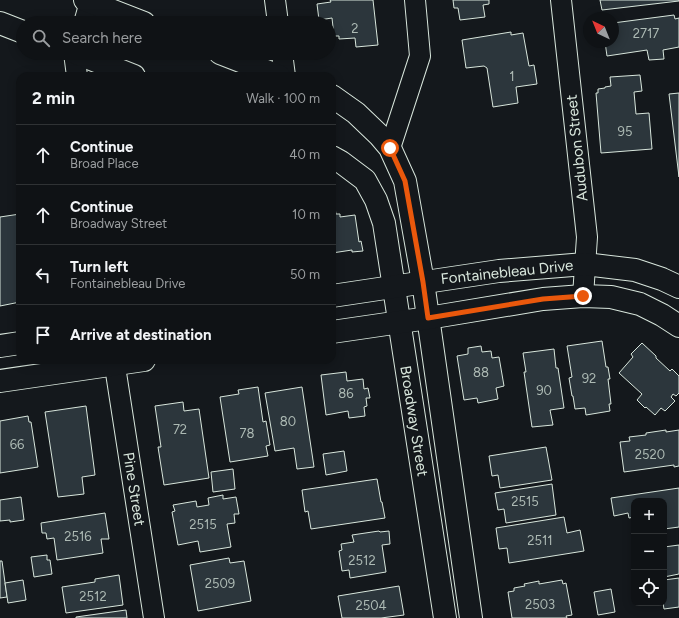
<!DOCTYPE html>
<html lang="en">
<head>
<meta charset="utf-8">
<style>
	body { margin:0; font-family:Figtree,sans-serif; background:#181b1e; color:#f1f3f6 }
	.controls { position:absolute; right:12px; bottom:12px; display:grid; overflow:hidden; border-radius:8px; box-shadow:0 2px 10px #0003 }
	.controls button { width:36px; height:36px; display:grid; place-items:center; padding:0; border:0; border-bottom:1px solid #2f3234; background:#0f1215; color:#f1f3f6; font:20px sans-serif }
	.compass { position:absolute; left:583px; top:12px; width:36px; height:36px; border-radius:50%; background:#0f1215; box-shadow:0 2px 10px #0003; rotate:317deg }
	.stop { position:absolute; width:12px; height:12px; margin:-9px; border:3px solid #ea580c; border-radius:50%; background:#fff }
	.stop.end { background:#ea580c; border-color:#fff; box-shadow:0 1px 4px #0008 }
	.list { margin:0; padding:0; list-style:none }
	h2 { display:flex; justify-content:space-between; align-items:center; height:52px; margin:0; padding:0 16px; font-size:17px }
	h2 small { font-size:13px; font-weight:400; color:#9b9ea0 }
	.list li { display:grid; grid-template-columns:26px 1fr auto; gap:12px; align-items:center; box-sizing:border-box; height:60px; padding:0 16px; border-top:1px solid #2f3234 }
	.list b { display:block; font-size:15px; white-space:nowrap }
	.list p { margin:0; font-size:13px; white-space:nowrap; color:#9b9ea0 }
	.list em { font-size:13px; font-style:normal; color:#9b9ea0 }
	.icon { flex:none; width:22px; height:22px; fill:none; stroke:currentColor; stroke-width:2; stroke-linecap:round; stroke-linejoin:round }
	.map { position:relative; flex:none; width:679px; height:618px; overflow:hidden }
	.search { position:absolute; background:#0f1215; box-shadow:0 2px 10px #0003; left:16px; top:16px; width:320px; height:44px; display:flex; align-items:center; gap:10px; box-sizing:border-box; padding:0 14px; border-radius:22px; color:#9b9ea0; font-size:15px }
	.panel { position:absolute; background:#0f1215; box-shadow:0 2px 10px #0003; left:16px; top:72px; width:320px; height:292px; border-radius:12px }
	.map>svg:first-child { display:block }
</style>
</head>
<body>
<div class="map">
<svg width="679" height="618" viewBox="0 0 679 618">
	<rect width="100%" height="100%" fill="#14181c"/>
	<!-- building -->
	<g fill="#2c363c" stroke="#d8e6dc">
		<polygon points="330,0 373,0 378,45 356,47 355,38 339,39 339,36 334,36 332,18 319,20 317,4 331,2"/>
		<polygon points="453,0 489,0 489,4 483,5 485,17 460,20 458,8 454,8"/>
		<polygon points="600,0 679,0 679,1 602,10"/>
		<polygon points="674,15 675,19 679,18 679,47 663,50 664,59 649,60 647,50 607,56 605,42 613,42 613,23"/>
		<polygon points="511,32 511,35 523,33 529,66 534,65 537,84 516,87 518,103 493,107 487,68 484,66 466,68 462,40"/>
		<polygon points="640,75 642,91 634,92 636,114 649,113 652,149 601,153 596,93 598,93 598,89 605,88 605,87 611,86 610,77"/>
		<polygon points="679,93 679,177 669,94"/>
		<polygon points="332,190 336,214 340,214 340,217 355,215 359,242 361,241 363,251 352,252 352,250 332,253"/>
		<polygon points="20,214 20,302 0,306 0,217"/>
		<polygon points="602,341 606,367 608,367 610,379 608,379 611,404 609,404 610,411 586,415 585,408 575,409 573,396 572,396 569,378 572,377 567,346"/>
		<polygon points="642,343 656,356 656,358 670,371 672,369 679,376 679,393 676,396 673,394 671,397 675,401 665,411 661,408 655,415 646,407 645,408 637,400 642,394 619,373 633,357 631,354"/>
		<polygon points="481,346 482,352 491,351 492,358 499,357 504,386 496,388 498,399 478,403 477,398 464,400 457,356 468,354 468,348"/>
		<polygon points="554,349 556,368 558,368 564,408 550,410 553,425 532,427 524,372 526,372 523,353"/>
		<polygon points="346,372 347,381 363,379 364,389 368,388 370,398 366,398 367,406 364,407 365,416 349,418 348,411 326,415 321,375"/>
		<polygon points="258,387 263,422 266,421 270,445 266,446 268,456 230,462 220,397 239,394 238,390"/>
		<polygon points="302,387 314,467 297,469 294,448 275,451 265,393"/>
		<polygon points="183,402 184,411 199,409 209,478 164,485 158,447 161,447 155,406"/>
		<polygon points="86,406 95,475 82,477 84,494 58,497 45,412"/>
		<polygon points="28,416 29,422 31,422 38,467 0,473 0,421"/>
		<polygon points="666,430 666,432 679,430 679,466 674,467 674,465 624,472 620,442 630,441 629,437 646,435 646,433"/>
		<polygon points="546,447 552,480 500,488 498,475 492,476 489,456"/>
		<polygon points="344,451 347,471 326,475 323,454"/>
		<polygon points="233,469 235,489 213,492 211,472"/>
		<polygon points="377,479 381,502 382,502 385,518 311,529 308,511 305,512 302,490"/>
		<polygon points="552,484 556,515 506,523 504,509 498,510 495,493"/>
		<polygon points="679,488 679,527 664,529 664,501 634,501 634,517 629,518 628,513 614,516 611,498"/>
		<polygon points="223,495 223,499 236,497 239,514 234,514 235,523 227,524 231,547 200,552 198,541 178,545 172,512 175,511 173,505 196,501 197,507 209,505 208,498"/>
		<polygon points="21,497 24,520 10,522 10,520 0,521 0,500"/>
		<polygon points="105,513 109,539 101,539 103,553 57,560 54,538 47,539 46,533 42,533 41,523"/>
		<polygon points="564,517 567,533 580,530 584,551 509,563 507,548 499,549 496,528"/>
		<polygon points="379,531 380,532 389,531 390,544 382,545 386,572 350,578 349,570 342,571 339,551 342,550 341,544 354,542 352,535"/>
		<polygon points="679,545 679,574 664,577 664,547"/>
		<polygon points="47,555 47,560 50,560 52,574 34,577 31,557"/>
		<polygon points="229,558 230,563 244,561 251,601 198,611 190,565"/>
		<polygon points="0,561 2,561 7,597 0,598"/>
		<polygon points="119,575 123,605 66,613 62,587 95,582 95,579"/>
		<polygon points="679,578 679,607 664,609 663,603 664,603 664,580"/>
		<polygon points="23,580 26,600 8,603 5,583"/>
		<polygon points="562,580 563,584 566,583 572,615 566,616 567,618 512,618 508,592 514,591 514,588 525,586 524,584 539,581 539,584"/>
		<polygon points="399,586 404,615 381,618 342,618 338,596"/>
		<polygon points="611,589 615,612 598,615 594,592"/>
		<polygon points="126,610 127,618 76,618 76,617"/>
	</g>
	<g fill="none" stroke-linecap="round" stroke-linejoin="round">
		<!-- street casing -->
		<g stroke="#d8e6dc" stroke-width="22">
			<g id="street">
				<polyline points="275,0 278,23"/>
				<polyline points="561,0 587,237 583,296"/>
				<polyline points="84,23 90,2"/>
				<polyline points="74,53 77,76"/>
				<polyline points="282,53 285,76"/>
				<polyline points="390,148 420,56 415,0"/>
				<polyline points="114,360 154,618"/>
			</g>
		</g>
		<!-- secondary casing -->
		<g stroke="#d8e6dc" stroke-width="24">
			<g id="secondary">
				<polyline points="85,0 144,23"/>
				<polyline points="0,23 23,32"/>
				<polyline points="76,53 134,76"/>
				<polyline points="220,53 279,76"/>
				<polyline points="332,96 356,113 379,135 390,148 405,181 423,282 471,618"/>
				<polyline points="332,157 341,162 365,180 376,200 384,223 445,618"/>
				<polyline points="332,296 499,271 585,264 635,270 662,279 679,287"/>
				<polyline points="332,332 428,318 543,299 583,296 611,297 640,304 662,315 679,326"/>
				<polyline points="0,346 20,343"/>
				<polyline points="0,381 144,360"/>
			</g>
		</g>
		<!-- street -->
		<use href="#street" stroke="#14181c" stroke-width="20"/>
		<!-- secondary -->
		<use href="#secondary" stroke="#14181c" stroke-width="22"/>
	</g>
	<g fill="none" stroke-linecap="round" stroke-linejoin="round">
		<!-- route -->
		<polyline stroke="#ea580c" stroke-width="5" points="390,148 405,181 423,282 428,318 543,299 583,296"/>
	</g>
	<g text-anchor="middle" stroke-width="3" stroke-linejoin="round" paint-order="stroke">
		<!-- number labels -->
		<g font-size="13" fill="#adbab4">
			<text x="355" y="33">2</text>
			<text x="646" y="38">2717</text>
			<text x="512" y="81">1</text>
			<text x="625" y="136">95</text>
			<text x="481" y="377">88</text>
			<text x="589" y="383">92</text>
			<text x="544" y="395">90</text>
			<text x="346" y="398">86</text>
			<text x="288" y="426">80</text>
			<text x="180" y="434">72</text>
			<text x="247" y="438">78</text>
			<text x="17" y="449">66</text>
			<text x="650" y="459">2520</text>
			<text x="525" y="506">2515</text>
			<text x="203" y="529">2515</text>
			<text x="78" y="541">2516</text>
			<text x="540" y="545">2511</text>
			<text x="362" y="565">2512</text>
			<text x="220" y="588">2509</text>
			<text x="93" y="601">2512</text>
			<text x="540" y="609">2503</text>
			<text x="371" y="610">2504</text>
		</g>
		<!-- street labels -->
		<g font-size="15" fill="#d8e6dc" stroke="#14181c">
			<text transform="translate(577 148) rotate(-96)" y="5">Audubon Street</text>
			<text transform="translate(507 272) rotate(-6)" y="5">Fontainebleau Drive</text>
			<text transform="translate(414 421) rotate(81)" y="5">Broadway Street</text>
			<text transform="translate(134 489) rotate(81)" y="5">Pine Street</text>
		</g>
	</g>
</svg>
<div class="controls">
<button>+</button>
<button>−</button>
<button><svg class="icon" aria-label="locate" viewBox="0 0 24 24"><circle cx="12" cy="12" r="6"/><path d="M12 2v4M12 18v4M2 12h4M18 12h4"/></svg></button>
</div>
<svg class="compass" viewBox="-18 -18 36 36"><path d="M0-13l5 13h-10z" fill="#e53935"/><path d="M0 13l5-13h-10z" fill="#9b9ea0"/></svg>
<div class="stop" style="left:390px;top:148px"></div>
<div class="stop end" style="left:583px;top:296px"></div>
<div class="search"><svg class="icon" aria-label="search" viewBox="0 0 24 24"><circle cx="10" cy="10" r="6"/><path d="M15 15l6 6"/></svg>Search here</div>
<section class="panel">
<h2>2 min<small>Walk · 100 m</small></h2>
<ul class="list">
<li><svg class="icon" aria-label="ahead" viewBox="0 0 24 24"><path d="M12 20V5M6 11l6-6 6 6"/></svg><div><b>Continue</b><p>Broad Place</p></div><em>40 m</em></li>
<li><svg class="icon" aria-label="ahead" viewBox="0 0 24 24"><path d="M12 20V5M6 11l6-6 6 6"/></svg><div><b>Continue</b><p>Broadway Street</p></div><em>10 m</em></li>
<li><svg class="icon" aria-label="left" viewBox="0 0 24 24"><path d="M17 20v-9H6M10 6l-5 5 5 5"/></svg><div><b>Turn left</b><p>Fontainebleau Drive</p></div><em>50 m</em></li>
<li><svg class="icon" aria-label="arrive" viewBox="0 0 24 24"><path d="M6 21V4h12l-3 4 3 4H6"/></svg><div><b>Arrive at destination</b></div></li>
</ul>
</section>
</div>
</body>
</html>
